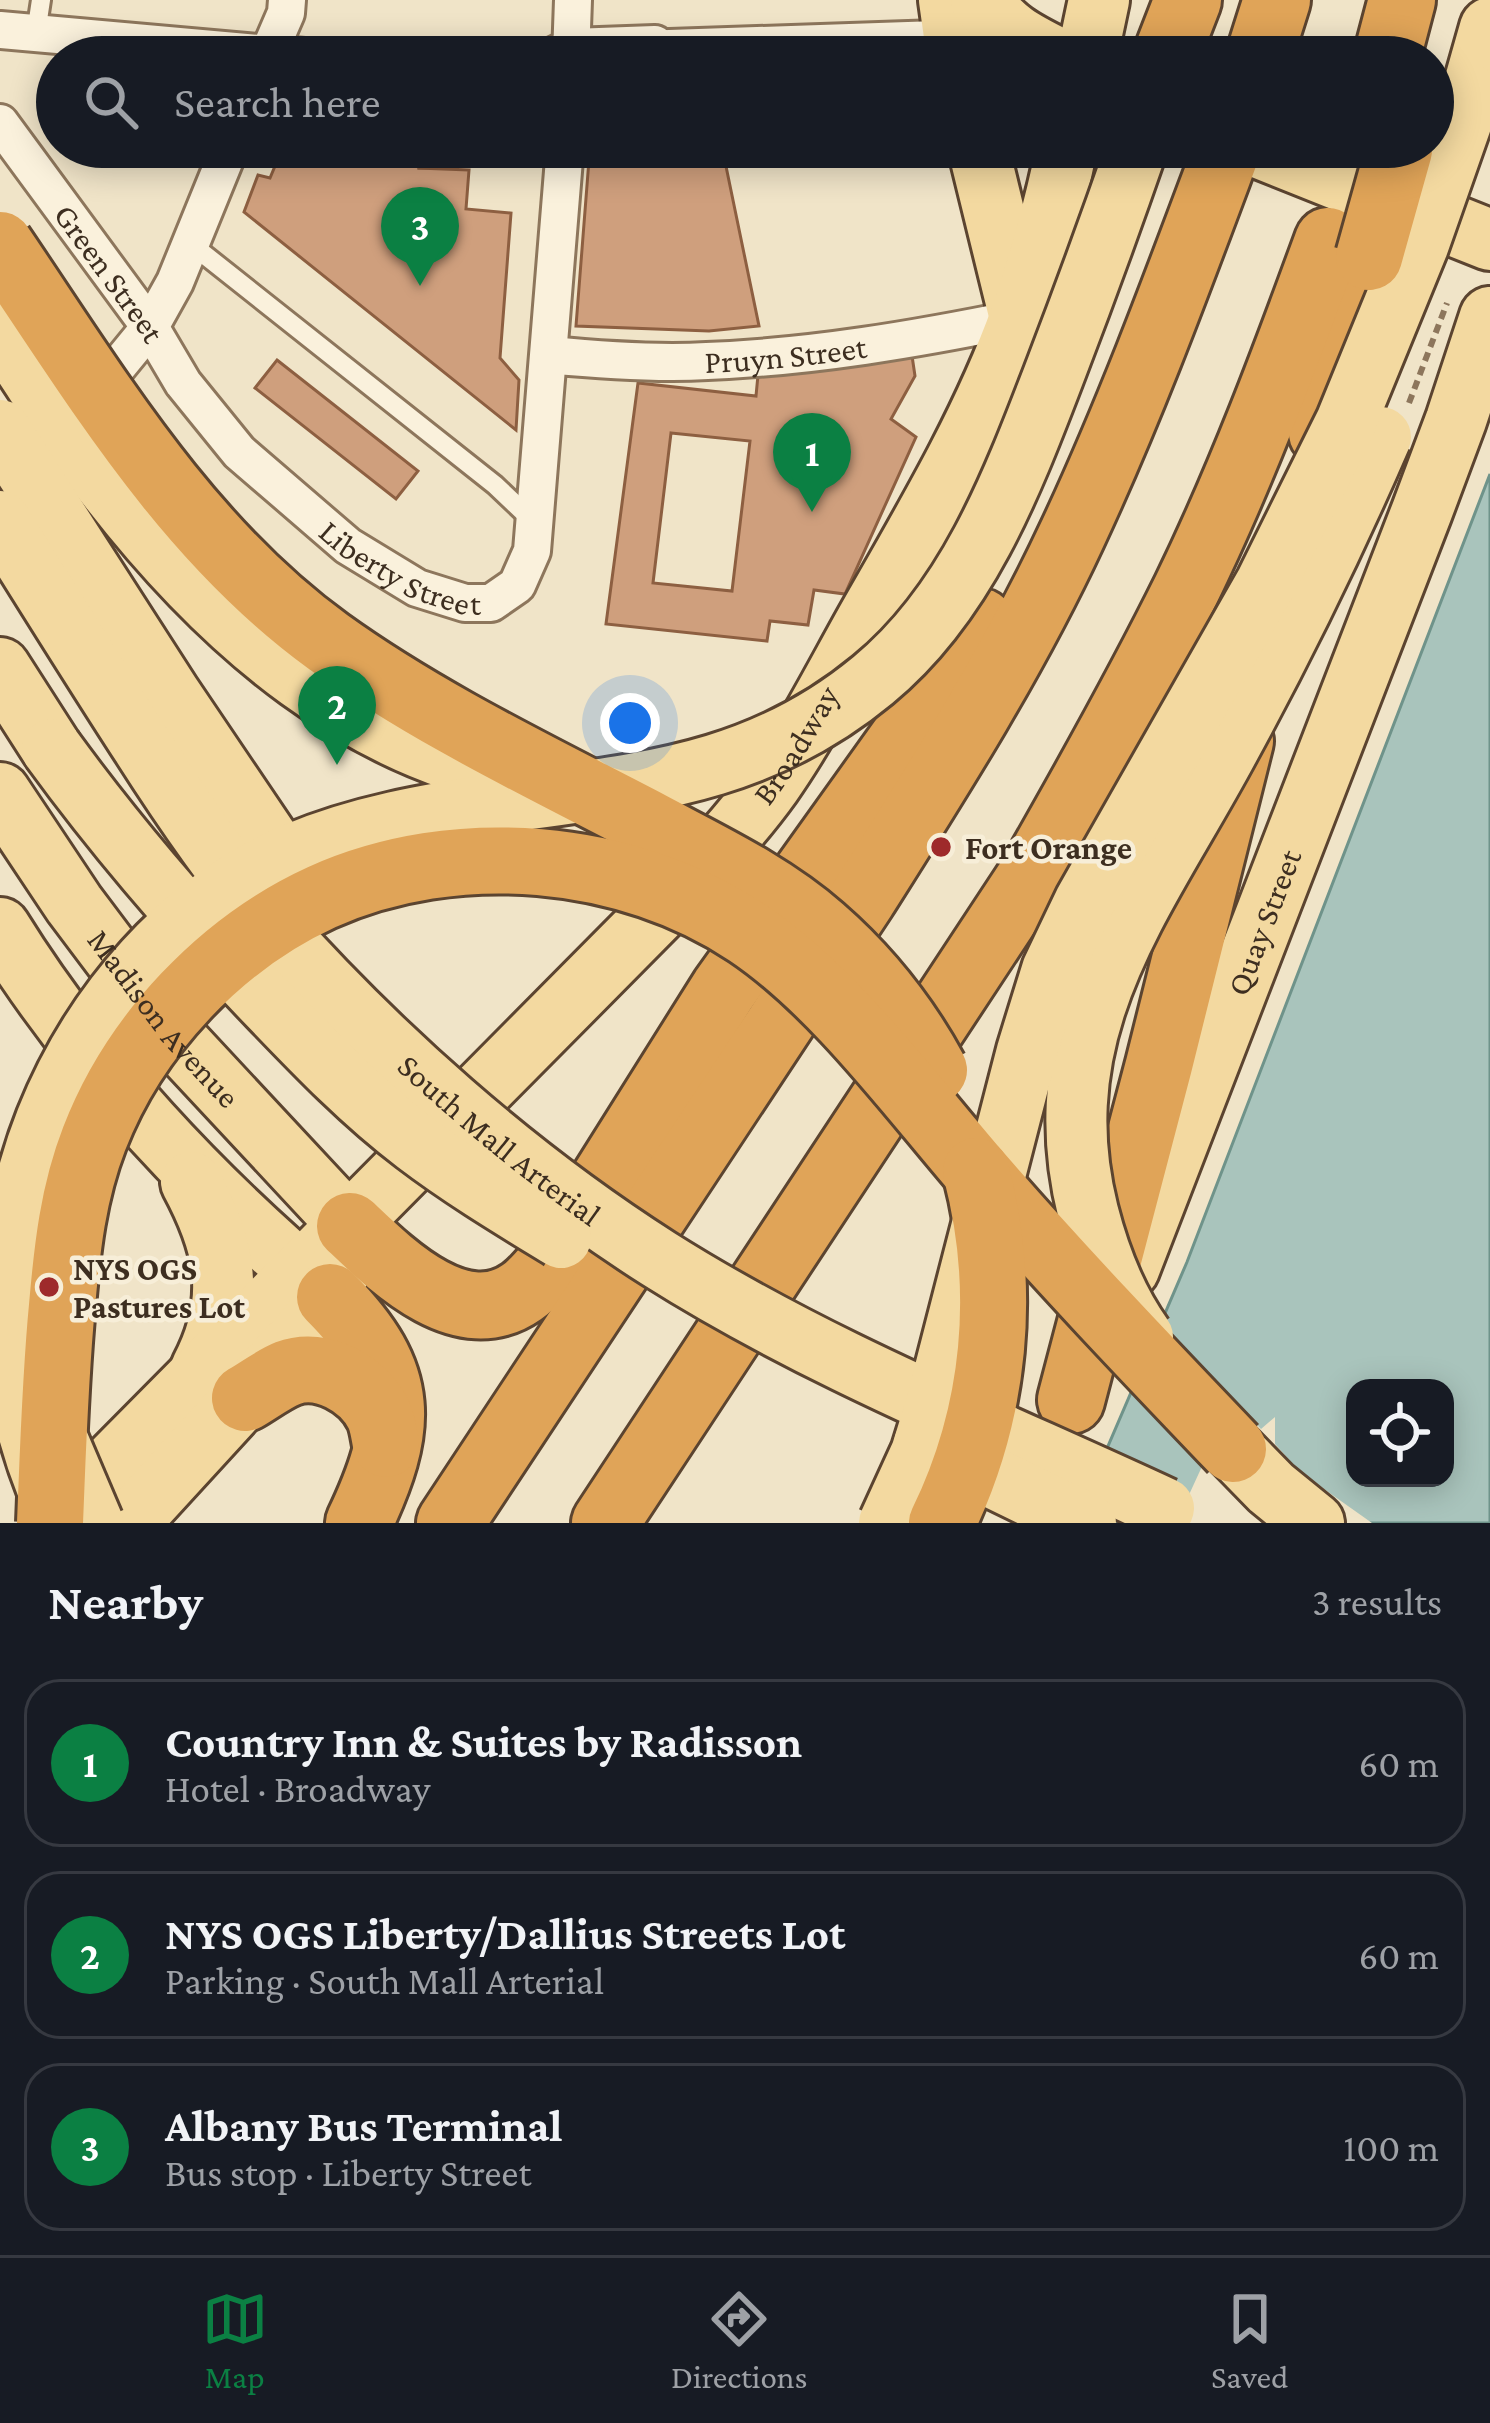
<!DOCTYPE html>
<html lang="en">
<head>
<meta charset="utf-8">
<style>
	body { margin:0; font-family:"Crimson Pro",serif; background:#242831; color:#f1f3f6 }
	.controls { position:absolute; right:36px; bottom:36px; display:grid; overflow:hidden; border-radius:24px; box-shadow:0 6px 30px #0003 }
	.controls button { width:108px; height:108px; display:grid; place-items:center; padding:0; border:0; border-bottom:3px solid #363941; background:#171b24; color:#f1f3f6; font:60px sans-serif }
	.you { position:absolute; left:630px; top:723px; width:42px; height:42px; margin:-30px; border:9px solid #fff; border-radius:50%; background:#1a73e8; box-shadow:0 0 0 18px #1a73e833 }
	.badge { display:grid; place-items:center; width:78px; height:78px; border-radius:50%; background:#0b8043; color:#fff; font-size:39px; font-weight:700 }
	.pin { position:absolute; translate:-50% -99px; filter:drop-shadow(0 3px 6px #0008) }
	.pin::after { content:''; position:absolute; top:63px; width:42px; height:36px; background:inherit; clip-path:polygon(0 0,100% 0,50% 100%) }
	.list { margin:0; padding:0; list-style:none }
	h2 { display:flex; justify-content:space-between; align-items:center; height:156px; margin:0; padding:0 48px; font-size:51px }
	h2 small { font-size:39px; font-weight:400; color:#9ea1a6 }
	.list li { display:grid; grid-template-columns:78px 1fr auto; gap:36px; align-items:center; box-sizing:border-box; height:168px; margin:0 24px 24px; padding:0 24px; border:3px solid #363941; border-radius:36px }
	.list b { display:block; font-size:45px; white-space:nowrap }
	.list p { margin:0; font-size:39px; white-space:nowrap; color:#9ea1a6 }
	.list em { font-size:39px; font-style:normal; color:#9ea1a6 }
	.icon { flex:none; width:66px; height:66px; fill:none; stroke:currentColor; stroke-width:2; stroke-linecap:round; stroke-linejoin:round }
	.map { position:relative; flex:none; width:1490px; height:1523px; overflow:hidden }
	.search { position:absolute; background:#171b24; box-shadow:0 6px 30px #0003; left:36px; right:36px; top:36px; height:132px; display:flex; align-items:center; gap:30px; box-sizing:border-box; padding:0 42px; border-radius:66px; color:#9ea1a6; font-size:45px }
	.sheet { height:732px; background:#171b24 }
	nav { display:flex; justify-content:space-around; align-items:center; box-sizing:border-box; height:168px; border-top:3px solid #363941; background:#171b24; font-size:33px; color:#9ea1a6 }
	nav a { display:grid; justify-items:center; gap:6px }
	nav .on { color:#0b8043 }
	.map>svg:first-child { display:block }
</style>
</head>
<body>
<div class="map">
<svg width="1490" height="1523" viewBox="0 0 1490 1523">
	<rect width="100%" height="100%" fill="#f0e4c8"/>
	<!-- water -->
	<path fill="#a9c4bc" stroke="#6f938a" stroke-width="3" fill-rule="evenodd" d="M 1490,474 L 1490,1523 L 1075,1523 L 1187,1262 ZM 1355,1388 L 1445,1388 L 1445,1478 L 1355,1478 Z"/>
	<!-- pier -->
	<polygon fill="#f0e4c8" points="1233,1399 1261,1429 1275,1417 1275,1444 1300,1472 1372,1523 1176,1523"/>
	<!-- building -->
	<g fill="#cf9f7d" stroke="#8d5f41" stroke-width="3" fill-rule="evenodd">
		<polygon points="283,147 420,147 419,168 469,170 466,209 511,213 500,358 519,380 516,430 244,212 258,175 270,178"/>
		<polygon points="420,147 437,147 436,168 419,168"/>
		<polygon points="590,147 722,147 759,326 709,331 576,326"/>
		<path d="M 911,349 L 915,376 L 891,419 L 916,437 L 845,594 L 814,590 L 808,625 L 770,621 L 767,641 L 606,624 L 638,383 L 756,396 L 758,375 ZM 671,433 L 750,441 L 732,591 L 653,583 Z"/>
		<polygon points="277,360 418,471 396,499 255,388"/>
	</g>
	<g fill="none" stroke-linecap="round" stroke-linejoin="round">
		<!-- service casing -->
		<g stroke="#8d765c" stroke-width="24">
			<g id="service">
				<polyline points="36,33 41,0"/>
				<polyline points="191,244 495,485 535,523"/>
			</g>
		</g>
		<!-- pedestrian casing -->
		<g stroke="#8d765c" stroke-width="33">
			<polyline id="pedestrian" points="655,44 952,34"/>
		</g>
		<!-- minor casing -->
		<g stroke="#8d765c" stroke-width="42">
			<g id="minor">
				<polyline points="0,30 304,57"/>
				<polyline points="267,57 286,13 287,0"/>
				<polyline points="551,57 572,47 655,44"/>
				<polyline points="571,57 573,0"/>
				<path id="s1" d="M 0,123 L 150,327 L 183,383 L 239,452 L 348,546 L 417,588 L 465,603 L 491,603 L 517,585 L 532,551 L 565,147"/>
				<path id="s2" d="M 549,355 C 601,360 655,364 707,361 C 812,357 917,339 1020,318"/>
				<polyline points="91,399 150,327 175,282 230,147"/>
			</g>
		</g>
		<!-- primary casing -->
		<g stroke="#5b4430" stroke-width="66">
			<g id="primary">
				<polyline points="949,0 957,57"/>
				<path d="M 981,0 C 1004,31 1021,40 1055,57"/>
				<polyline points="1087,57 1099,0"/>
				<polyline points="1471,95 1490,28"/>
				<polyline points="978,147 1020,318"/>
				<polyline points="1257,147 1490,240"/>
				<polyline points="0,668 52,749"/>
				<path id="s3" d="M 0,793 L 74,904 L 174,1037 L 350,1226"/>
				<path d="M 0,928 C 87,1068 205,1192 330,1297"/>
				<path d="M 191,1182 C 226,1247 237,1301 201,1369"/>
				<path id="s4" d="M 1129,1269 L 1422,511 L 1456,420 L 1490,317"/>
				<polyline points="1233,1449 1271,1488 1314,1523"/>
				<path id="s5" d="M 53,1523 L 688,882 C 717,850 746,819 771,784 C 808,731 837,673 868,618 C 924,520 983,421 1021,315 C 1040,260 1055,204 1067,147"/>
				<polyline points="129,1523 303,1333 330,1297 343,1261"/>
			</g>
		</g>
		<!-- motorway casing -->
		<g stroke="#5b4430" stroke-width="72">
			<g id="motorway">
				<polyline points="1169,49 1188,0"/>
				<polyline points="1259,57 1277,0"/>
				<polyline points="1387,57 1402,0"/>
				<polyline points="1322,433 1369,257"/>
				<path d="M 350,1226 C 391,1265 461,1335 522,1292 C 535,1283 545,1269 555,1258 L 724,989 L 910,729 L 981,622"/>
				<path d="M 330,1297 C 408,1375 404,1428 359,1523"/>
				<path d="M 245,1398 C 259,1390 273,1379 288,1373 C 322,1360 364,1384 379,1415 C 383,1424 384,1434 386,1444"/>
				<polyline points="1071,1400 1159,1065 1240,741"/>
				<path d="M 450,1523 L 863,898 C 937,781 1013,662 1072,535 C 1131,409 1179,278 1228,147"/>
				<path d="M 605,1523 L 1028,881 C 1083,785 1137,689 1186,590 C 1241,477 1285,359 1328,241"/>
			</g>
		</g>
		<!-- service -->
		<use href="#service" stroke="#faf1dc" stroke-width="18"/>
		<!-- pedestrian -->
		<use href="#pedestrian" stroke="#faf1dc" stroke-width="27"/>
		<!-- minor -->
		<use href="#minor" stroke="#faf1dc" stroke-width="36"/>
		<!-- primary -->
		<use href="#primary" stroke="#f3d9a0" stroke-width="60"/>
		<!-- motorway -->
		<use href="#motorway" stroke="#e0a458" stroke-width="66"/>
		<!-- primary-bridge casing -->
		<g stroke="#5b4430" stroke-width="66" stroke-linecap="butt">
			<g id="primary-bridge">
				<path d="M 0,330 C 36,382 69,438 109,488 C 219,630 361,757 545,782"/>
				<polyline points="0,430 170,694 303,891"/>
				<path id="s6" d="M 0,521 C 47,596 93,670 141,744 C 180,805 221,866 268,921 C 380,1047 516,1168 659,1259 C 817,1359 994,1429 1164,1508"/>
				<path d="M 52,749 C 119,841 192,925 270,1006 C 316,1054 363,1103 416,1143 C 462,1178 512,1208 561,1238"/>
				<path d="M 1143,1337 C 1117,1301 1099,1255 1088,1212 C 1041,1025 1146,903 1229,748 C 1284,647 1335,543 1381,437"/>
				<polyline points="53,1429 93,1523"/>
				<polyline points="924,1444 1086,1523"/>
				<path d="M 46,1485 C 0,1369 0,1236 46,1120 C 92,1005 180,901 295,853 C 359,826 428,814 496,804 C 639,783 756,777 873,680 C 968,602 1013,481 1056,369 C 1084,296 1111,222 1137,147"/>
				<polyline points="889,1523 921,1453 935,1408 1027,1051 1052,970 1085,901 1266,583 1346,422 1418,246 1471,95"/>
			</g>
		</g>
		<!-- motorway-bridge casing -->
		<g stroke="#5b4430" stroke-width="72" stroke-linecap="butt">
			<g id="motorway-bridge">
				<path d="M 0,245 C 97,388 186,539 328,642 C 428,714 542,768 651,825 C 709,856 771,885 821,929 C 867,969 905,1017 934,1070"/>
				<polyline points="1369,257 1399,150"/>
				<path d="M 50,1523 C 53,1450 55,1378 62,1306 C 67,1248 73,1193 94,1139 C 134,1035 221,943 322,897 C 455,837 627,852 748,933 C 833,990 909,1093 976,1171 C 1059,1267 1146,1358 1233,1449"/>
				<path d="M 942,1523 C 996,1412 1007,1290 976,1171"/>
			</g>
		</g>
		<!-- path-bridge -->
		<polyline stroke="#8d765c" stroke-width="6" stroke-dasharray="9 6" stroke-linecap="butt" points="1409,403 1447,303"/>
		<!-- primary-bridge -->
		<use href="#primary-bridge" stroke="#f3d9a0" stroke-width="60"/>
		<!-- motorway-bridge -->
		<use href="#motorway-bridge" stroke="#e0a458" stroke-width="66"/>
	</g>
	<!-- markers -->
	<g fill="#9e2a2b" stroke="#f7eed8" stroke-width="4.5">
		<circle cx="941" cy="847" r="12"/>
		<circle cx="49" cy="1287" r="12"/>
	</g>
	<g text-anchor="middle" stroke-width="9" stroke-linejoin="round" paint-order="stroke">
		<!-- street labels -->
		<g font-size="33" fill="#3d2e20" stroke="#f7eed8">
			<text dy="12" stroke="none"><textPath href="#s1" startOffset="186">Green Street</textPath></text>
			<text dy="12" stroke="none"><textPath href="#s2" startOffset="237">Pruyn Street</textPath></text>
			<text dy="12" stroke="none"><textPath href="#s1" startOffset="609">Liberty Street</textPath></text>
			<text dy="12" stroke="none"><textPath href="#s5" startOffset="1077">Broadway</textPath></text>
			<text dy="12" stroke="none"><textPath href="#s4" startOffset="372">Quay Street</textPath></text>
			<text dy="12" stroke="none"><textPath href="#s3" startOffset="279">Madison Avenue</textPath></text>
			<text dy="12" stroke="none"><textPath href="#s6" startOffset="801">South Mall Arterial</textPath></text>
		</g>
		<!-- poi labels -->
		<g font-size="33" font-weight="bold" fill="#3d2e20" stroke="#f7eed8" text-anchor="start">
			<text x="965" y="859">Fort Orange</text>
			<text x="73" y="1280">NYS OGS<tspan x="73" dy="38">Pastures Lot</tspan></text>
		</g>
	</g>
</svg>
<div class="controls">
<button><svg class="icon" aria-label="locate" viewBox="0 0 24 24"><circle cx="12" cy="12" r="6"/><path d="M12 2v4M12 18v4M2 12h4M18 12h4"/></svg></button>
</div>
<div class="you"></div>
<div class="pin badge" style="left:812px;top:512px">1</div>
<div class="pin badge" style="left:337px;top:765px">2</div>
<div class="pin badge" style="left:420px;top:286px">3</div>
<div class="search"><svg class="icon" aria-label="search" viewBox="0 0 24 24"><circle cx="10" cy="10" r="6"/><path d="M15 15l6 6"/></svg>Search here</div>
</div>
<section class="sheet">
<h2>Nearby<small>3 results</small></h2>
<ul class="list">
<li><span class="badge">1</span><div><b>Country Inn &amp; Suites by Radisson</b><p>Hotel · Broadway</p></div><em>60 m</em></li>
<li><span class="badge">2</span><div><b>NYS OGS Liberty/Dallius Streets Lot</b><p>Parking · South Mall Arterial</p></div><em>60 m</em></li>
<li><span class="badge">3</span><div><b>Albany Bus Terminal</b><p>Bus stop · Liberty Street</p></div><em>100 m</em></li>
</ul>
</section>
<nav>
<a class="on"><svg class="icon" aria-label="map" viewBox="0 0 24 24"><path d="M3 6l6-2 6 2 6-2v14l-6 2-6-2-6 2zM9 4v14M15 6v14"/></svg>Map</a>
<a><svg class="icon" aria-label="directions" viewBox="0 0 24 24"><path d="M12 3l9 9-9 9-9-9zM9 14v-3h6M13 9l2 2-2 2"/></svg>Directions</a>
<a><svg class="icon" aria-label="saved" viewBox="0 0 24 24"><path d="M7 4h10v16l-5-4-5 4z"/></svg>Saved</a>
</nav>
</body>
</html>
